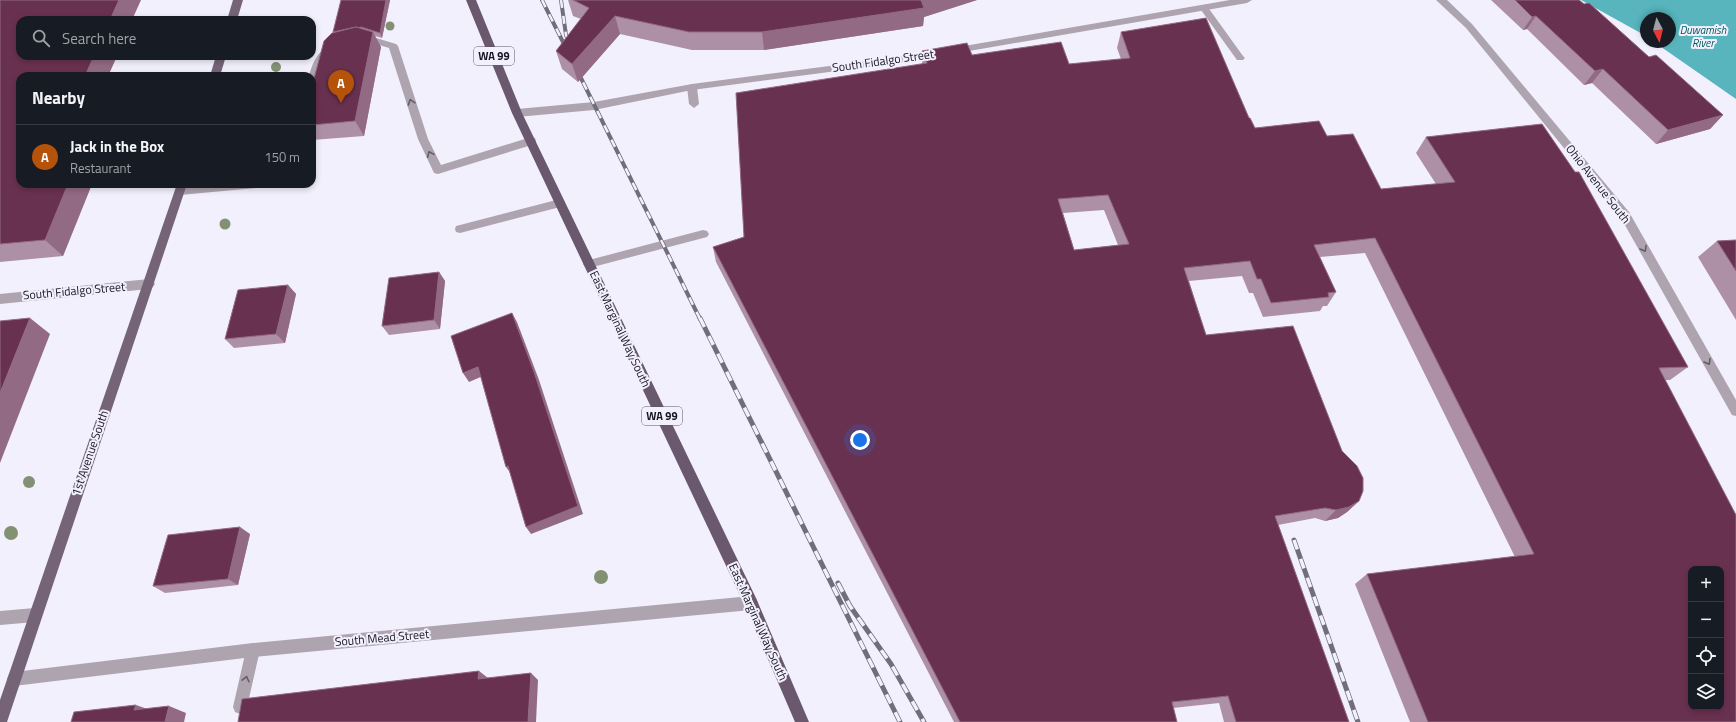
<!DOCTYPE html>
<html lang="en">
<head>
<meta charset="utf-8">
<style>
	body { margin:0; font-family:"Titillium Web",sans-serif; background:#20242c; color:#f1f3f6 }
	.controls { position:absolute; right:12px; bottom:12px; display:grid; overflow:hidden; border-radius:8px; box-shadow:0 2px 6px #0003 }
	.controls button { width:36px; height:36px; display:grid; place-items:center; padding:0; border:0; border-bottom:1px solid #363941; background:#171b24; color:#f1f3f6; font:20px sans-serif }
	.compass { position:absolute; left:1640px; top:12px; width:36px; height:36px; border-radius:50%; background:#171b24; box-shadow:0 2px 6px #0003; rotate:173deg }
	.you { position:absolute; left:860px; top:440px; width:14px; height:14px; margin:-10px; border:3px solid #fff; border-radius:50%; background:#1a73e8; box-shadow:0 0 0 6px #1a73e833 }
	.badge { display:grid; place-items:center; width:26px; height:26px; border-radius:50%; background:#b45309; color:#fff; font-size:13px; font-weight:700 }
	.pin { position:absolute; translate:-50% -33px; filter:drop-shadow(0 1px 2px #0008) }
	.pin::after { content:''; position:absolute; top:21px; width:14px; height:12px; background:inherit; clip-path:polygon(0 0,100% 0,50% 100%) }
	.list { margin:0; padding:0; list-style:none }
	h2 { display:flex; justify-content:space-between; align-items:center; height:52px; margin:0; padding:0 16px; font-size:17px }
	h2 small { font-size:13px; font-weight:400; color:#9ea1a6 }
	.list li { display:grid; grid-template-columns:26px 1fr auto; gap:12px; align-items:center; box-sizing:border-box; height:64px; padding:0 16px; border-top:1px solid #363941 }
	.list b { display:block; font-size:15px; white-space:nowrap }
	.list p { margin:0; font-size:13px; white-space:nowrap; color:#9ea1a6 }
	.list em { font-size:13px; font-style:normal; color:#9ea1a6 }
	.icon { flex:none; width:22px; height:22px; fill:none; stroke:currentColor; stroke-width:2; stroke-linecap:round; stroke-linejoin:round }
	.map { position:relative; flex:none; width:1736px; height:722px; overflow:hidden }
	.search { position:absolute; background:#171b24; box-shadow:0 2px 6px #0003; left:16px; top:16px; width:300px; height:44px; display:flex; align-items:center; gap:10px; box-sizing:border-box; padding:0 14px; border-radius:12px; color:#9ea1a6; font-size:15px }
	.panel { position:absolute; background:#171b24; box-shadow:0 2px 6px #0003; left:16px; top:72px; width:300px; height:116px; border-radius:12px }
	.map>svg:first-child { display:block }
</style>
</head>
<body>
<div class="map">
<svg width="1736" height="722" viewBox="0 0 1736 722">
	<rect width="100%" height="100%" fill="#f2f0fd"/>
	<!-- water -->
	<polygon fill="#58b5bd" points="1581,0 1736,0 1736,99 1654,42 1670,42 1670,18 1646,18 1646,36"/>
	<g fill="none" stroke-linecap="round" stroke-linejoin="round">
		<!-- service -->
		<g fill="#aea4af" fill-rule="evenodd">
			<polygon points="1204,5 1207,6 1243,56 1245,58 1243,60 1237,60 1201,10 1199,8 1201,6"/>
			<polygon points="363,34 396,44 398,46 428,139 441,165 531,137 535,138 536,141 535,144 438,174 434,173 418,139 389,48 360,39 358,37"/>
			<path d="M 330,47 L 335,50 L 322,64 L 317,85 L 312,88 L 312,76 L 309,76 C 312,65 317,50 330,47 Z"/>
			<polygon points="692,84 697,87 699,104 694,108 689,104 687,87"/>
			<polygon points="212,184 261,184 260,187 256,188 180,195 176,194 175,191 176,188 180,187"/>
			<polygon points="560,199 564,200 565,203 564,206 460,233 456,232 455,229 456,226 460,225"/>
			<polygon points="1625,211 1629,212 1736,400 1736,416 1732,415 1621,218 1620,215 1621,212"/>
			<polygon points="703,230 707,231 709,234 707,237 589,268 585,267 583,264 585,261 589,260"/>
			<polygon points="253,643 258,645 260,650 247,707 245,712 240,714 235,712 233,707 246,650 248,645"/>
		</g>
		<!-- minor -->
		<g fill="#aea4af" fill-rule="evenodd">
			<polygon points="1230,0 1252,0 1247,3 906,62 692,90 594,110 517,117 512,113 517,109 594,102 692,84 906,56"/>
			<polygon points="1436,0 1447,0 1472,24 1629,212 1630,215 1629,218 1625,219 1621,218 1466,28"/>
			<polygon points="149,279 153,281 155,284 153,287 149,289 0,304 0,294"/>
			<polygon points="751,596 756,598 758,603 756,608 751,610 253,657 14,686 9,684 7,679 9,674 14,672 253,643"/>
			<polygon points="35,608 40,610 42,615 40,620 35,622 0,625 0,611"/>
		</g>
		<!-- primary -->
		<g fill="#756478" fill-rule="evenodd">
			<polygon points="233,0 243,0 237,20 227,20"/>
			<polygon points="216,56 226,56 220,76 210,76"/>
			<polygon points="177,184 187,184 7,722 0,722 0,700"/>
		</g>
		<!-- trunk -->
		<polygon fill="#6a586e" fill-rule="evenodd" points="466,0 476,0 522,113 756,598 809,722 795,722 746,608 512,113"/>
		<!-- rail-far1 casing -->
		<g stroke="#706e7a" stroke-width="4">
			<g id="rail-far1">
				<polyline points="542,0 568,52"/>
				<polyline points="561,0 566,35 571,47"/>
				<polyline points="576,68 700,319"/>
			</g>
		</g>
		<!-- rail casing -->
		<g stroke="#706e7a" stroke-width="5">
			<g id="rail">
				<polyline points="700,318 900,722"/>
				<polyline points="1294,540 1358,722"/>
				<polyline points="838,583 850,606 891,664 924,722"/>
			</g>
		</g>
		<!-- rail-far1 -->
		<use href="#rail-far1" stroke="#f2f0fd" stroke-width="2.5" stroke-dasharray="8" stroke-linecap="butt"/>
		<!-- rail -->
		<use href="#rail" stroke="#f2f0fd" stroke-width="3.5" stroke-dasharray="10" stroke-linecap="butt"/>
	</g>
	<!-- trees -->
	<g fill="#839173">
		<circle cx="390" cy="26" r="4.5"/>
		<circle cx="276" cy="67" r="5"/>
		<circle cx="225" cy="224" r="5.5"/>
		<circle cx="29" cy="482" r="6"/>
		<circle cx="11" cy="533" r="7"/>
		<circle cx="601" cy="577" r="7"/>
	</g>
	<!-- wall -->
	<g fill="#ae90a6" fill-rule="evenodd">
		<polygon points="0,0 20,56 117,56 108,76 20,76 20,184 92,184 63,256 0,262"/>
		<polygon points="341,0 390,0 382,38 375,36 381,47 364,136 312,140 312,125"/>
		<polygon points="568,0 977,0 924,17 923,26 764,50 692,50 620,34 578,82 562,69 556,51 581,19 573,16"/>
		<polygon points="1491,0 1579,0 1649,57 1723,115 1710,129 1656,144 1592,83 1584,85 1527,29 1523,30"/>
		<path d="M 1121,32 L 1249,118 L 1255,128 L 1327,136 L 1381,189 L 1436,184 L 1416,153 L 1426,137 L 1688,367 L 1670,380 L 1665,380 L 1736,722 L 1410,722 L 1355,584 L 1367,574 L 1515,557 L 1365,253 L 1320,257 L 1336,292 L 1327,306 L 1323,306 L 1320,311 L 1263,317 L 1253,293 L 1249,293 L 1242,276 L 1189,281 L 1206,335 L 1359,501 L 1347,512 L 1338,518 L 1325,521 L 1315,518 L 1278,525 L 1349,722 L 1224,722 L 1219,703 L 1173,708 L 1177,722 L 954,722 L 716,262 L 713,247 L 744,237 L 922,64 L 922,51 L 1069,64 L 1121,59 L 1117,48 ZM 1104,210 L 1118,245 L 1074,250 L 1063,213 Z"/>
		<polygon points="1736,240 1736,320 1698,257 1717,241"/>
		<polygon points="439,272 445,281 440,329 389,335 382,326"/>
		<polygon points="288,285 296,294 285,343 234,348 225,339"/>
		<polygon points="250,534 238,585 165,593 153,586"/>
	</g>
	<!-- shaded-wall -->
	<g fill="#926a84">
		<polygon points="119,0 141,0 132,20 110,20"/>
		<polygon points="386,0 390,0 382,38 380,33"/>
		<polygon points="922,0 977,0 924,17 923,26 764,50 762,32"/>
		<polygon points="615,16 620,34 578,82 572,64"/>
		<polygon points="1536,16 1527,29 1523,30 1532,17"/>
		<polygon points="373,32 381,47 364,136 355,121"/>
		<polygon points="94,56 117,56 108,76 85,76"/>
		<polygon points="1603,69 1592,83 1584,85 1595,71"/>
		<polygon points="1723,115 1710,129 1656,144 1668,130"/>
		<polygon points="68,184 92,184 63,256 45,240"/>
		<polygon points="439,272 445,281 440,329 434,320"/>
		<polygon points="288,285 296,294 285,343 276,334"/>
		<polygon points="512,313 517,322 539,380 583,514 531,534 526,527"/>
		<polygon points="30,318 50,334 0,463 0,393"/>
		<polygon points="478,367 483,376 469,382 463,373"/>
		<polygon points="508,466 511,474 506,467"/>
		<polygon points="1359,501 1347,512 1338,518 1325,521 1336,510"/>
		<polygon points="240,527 250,534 238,585 228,579"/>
		<polygon points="479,671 488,678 487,686 478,679"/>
		<polygon points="531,673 538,680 536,722 528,722"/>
		<polygon points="136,705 153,711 134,710"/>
		<polygon points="169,706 186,713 184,722 165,722"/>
	</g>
	<!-- building -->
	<g fill="#693150" stroke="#926a84" fill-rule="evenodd">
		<polygon points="0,0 119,0 110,20 20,20 20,56 94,56 85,76 20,76 20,184 68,184 45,240 0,244"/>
		<polygon points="341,0 386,0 380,33 361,27 359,28 356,27 333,32"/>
		<polygon points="573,0 922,0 921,0 924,8 762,32 689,32 615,16 572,64 556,51 589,8"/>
		<polygon points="1515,0 1579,0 1584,4 1589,3 1649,57 1656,55 1723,115 1668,130 1603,69 1595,71 1536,16 1532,17"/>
		<path d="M 1206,18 L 1249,118 L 1250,118 L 1255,128 L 1319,121 L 1327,136 L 1353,134 L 1381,189 L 1455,182 L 1426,137 L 1542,124 L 1575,172 L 1579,172 L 1688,367 L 1659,368 L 1736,515 L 1736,722 L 1428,722 L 1367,574 L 1534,554 L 1375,238 L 1314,245 L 1336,292 L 1328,293 L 1329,297 L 1271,303 L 1261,279 L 1257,279 L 1250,261 L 1184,268 L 1206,335 L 1293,326 L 1342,451 L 1357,466 L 1363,478 L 1363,491 L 1359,501 L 1349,507 L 1336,510 L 1325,508 L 1275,516 L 1349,722 L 1236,722 L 1228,696 L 1172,702 L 1177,722 L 960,722 L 713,247 L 744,237 L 736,93 L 927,63 L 922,51 L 967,43 L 972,55 L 1061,42 L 1069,64 L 1130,58 L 1121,32 ZM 1108,195 L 1129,244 L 1074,250 L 1058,199 ZM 1691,569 L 1721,569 L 1721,707 L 1691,707 Z"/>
		<polygon points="356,27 373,32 355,121 312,125 312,86 324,41 332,33"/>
		<polygon points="1736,240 1736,271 1717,241"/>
		<polygon points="439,272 434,320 382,326 389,278"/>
		<polygon points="288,285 276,334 225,339 238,290"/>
		<polygon points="512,313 534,372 578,506 526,527 508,466 506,467 478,367 463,373 451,336"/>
		<polygon points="30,318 0,393 0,321"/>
		<polygon points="240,527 228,579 153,586 168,535"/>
		<polygon points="479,671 478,679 531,673 528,722 238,722 242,699"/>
		<polygon points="136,705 134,710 169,706 165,722 71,722 74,712"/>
	</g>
	<!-- one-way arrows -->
	<defs><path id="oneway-chevron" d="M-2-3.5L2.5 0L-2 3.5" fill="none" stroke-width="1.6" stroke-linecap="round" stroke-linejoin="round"/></defs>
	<g stroke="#635d68">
		<use href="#oneway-chevron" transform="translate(411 102) rotate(-108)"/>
		<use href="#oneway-chevron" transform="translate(430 154) rotate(-114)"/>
		<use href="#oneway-chevron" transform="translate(1644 249) rotate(60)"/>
		<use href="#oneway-chevron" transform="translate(1708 362) rotate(60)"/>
		<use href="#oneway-chevron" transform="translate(246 679) rotate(-77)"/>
	</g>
	<g text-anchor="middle" stroke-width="4" stroke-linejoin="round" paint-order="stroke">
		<!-- far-water labels -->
		<g font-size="11" font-style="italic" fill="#00585d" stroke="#f2f0fd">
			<text x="1703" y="34">Duwamish<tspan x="1703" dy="13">River</tspan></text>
		</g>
		<!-- shield labels -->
		<g fill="#f2f0fd" stroke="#595763" stroke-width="1">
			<rect x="474" y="47" width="40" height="18" rx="3"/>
			<rect x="642" y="407" width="40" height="18" rx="3"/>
		</g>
		<g font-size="11" font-weight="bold" fill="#181621">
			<text x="494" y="60">WA 99</text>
			<text x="662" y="420">WA 99</text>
		</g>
		<!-- street labels -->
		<g font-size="12" fill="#181621" stroke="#f2f0fd">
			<text transform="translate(883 61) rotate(-8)" y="4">South Fidalgo Street</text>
			<text transform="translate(1598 184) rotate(52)" y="4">Ohio Avenue South</text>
			<text transform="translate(74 291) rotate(-5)" y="4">South Fidalgo Street</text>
			<text transform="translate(620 329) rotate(65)" y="4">East Marginal Way South</text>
			<text transform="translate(90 453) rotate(-71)" y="4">1st Avenue South</text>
			<text transform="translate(758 622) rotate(66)" y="4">East Marginal Way South</text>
			<text transform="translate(382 638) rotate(-5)" y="4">South Mead Street</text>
		</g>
	</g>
</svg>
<div class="controls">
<button>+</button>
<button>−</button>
<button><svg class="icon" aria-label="locate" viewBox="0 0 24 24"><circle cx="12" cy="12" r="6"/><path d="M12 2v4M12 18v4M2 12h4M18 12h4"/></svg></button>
<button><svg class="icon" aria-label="layers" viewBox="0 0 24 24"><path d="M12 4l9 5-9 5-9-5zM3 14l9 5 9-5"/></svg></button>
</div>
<svg class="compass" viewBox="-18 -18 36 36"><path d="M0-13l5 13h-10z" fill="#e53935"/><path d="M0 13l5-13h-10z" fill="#9ea1a6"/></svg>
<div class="you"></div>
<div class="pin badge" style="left:341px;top:103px">A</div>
<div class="search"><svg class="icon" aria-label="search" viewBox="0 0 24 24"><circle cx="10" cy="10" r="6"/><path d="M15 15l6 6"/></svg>Search here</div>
<section class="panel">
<h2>Nearby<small></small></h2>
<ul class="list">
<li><span class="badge">A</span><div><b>Jack in the Box</b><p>Restaurant</p></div><em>150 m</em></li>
</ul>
</section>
</div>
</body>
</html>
